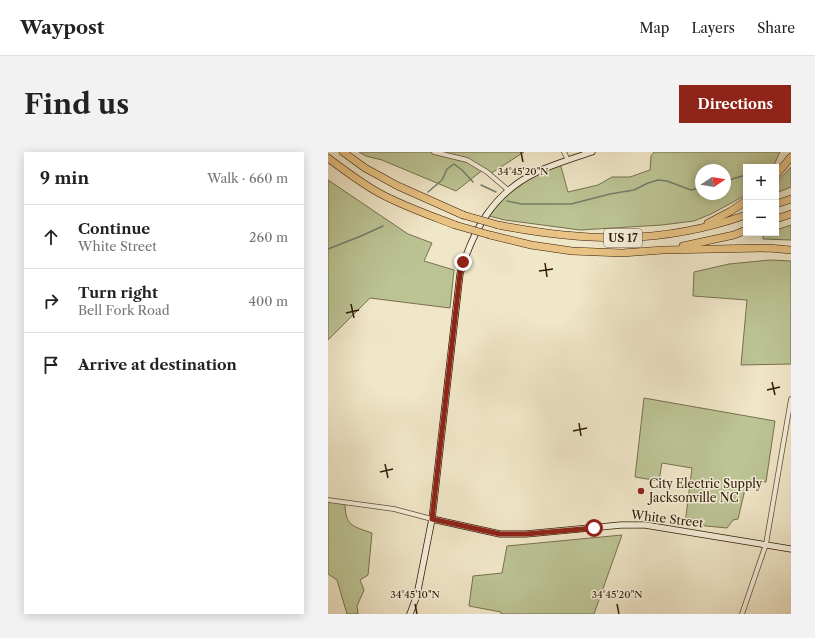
<!DOCTYPE html>
<html lang="en">
<head>
<meta charset="utf-8">
<style>
	body { margin:0; font-family:"Libre Caslon Text",serif; background:#f2f2f2; color:#222 }
	.controls { position:absolute; right:12px; top:12px; display:grid; overflow:hidden; border-radius:0px; box-shadow:0 2px 10px #0003 }
	.controls button { width:36px; height:36px; display:grid; place-items:center; padding:0; border:0; border-bottom:1px solid #e0e0e0; background:#fff; color:#222; font:20px sans-serif }
	.compass { position:absolute; left:367px; top:12px; width:36px; height:36px; border-radius:50%; background:#fff; box-shadow:0 2px 10px #0003; rotate:78deg }
	.stop { position:absolute; width:12px; height:12px; margin:-9px; border:3px solid #8f2418; border-radius:50%; background:#fff }
	.stop.end { background:#8f2418; border-color:#fff; box-shadow:0 1px 4px #0008 }
	.list { margin:0; padding:0; list-style:none }
	h2 { display:flex; justify-content:space-between; align-items:center; height:52px; margin:0; padding:0 16px; font-size:17px }
	h2 small { font-size:13px; font-weight:400; color:#767676 }
	.list li { display:grid; grid-template-columns:26px 1fr auto; gap:12px; align-items:center; box-sizing:border-box; height:64px; padding:0 16px; border-top:1px solid #e0e0e0 }
	.list b { display:block; font-size:15px; white-space:nowrap }
	.list p { margin:0; font-size:13px; white-space:nowrap; color:#767676 }
	.list em { font-size:13px; font-style:normal; color:#767676 }
	.icon { flex:none; width:22px; height:22px; fill:none; stroke:currentColor; stroke-width:2; stroke-linecap:round; stroke-linejoin:round }
	.map { position:relative; flex:none; width:463px; height:462px; overflow:hidden; border-radius:0px }
	header { display:flex; align-items:center; gap:24px; box-sizing:border-box; height:56px; padding:0 20px; background:#fff; border-bottom:1px solid #e0e0e0 }
	header strong { font-size:19px }
	nav { display:flex; gap:22px; margin-inline-start:auto; font-size:14px }
	.intro { display:flex; align-items:center; justify-content:space-between; box-sizing:border-box; height:96px; padding:0 24px }
	h1 { margin:0; font-size:28px }
	.button { padding:10px 18px; border-radius:0px; background:#8f2418; color:#fff; font-size:14px; font-weight:700 }
	main { display:flex; gap:24px; padding:0 24px }
	aside { flex:1; background:#fff; border-radius:0px; box-shadow:0 2px 10px #0003 }
	.map>svg:first-child { display:block }
</style>
</head>
<body>
<header>
<strong>Waypost</strong>
<nav><a>Map</a><a>Layers</a><a>Share</a></nav>
</header>
<div class="intro"><h1>Find us</h1><a class="button">Directions</a></div>
<main>
<aside>
<h2>9 min<small>Walk · 660 m</small></h2>
<ul class="list">
<li><svg class="icon" aria-label="ahead" viewBox="0 0 24 24"><path d="M12 20V5M6 11l6-6 6 6"/></svg><div><b>Continue</b><p>White Street</p></div><em>260 m</em></li>
<li><svg class="icon" aria-label="right" viewBox="0 0 24 24"><path d="M7 20v-9h11M14 6l5 5-5 5"/></svg><div><b>Turn right</b><p>Bell Fork Road</p></div><em>400 m</em></li>
<li><svg class="icon" aria-label="arrive" viewBox="0 0 24 24"><path d="M6 21V4h12l-3 4 3 4H6"/></svg><div><b>Arrive at destination</b></div></li>
</ul>
</aside>
<div class="map">
<svg width="463" height="462" viewBox="0 0 463 462">
	<rect width="100%" height="100%" fill="#f0e6c8"/>
	<filter id="stains"><feTurbulence type="fractalNoise" baseFrequency=".005" numOctaves="4"/><feColorMatrix values="0 0 0 0 .2 0 0 0 0 .09 0 0 0 0 .02 0 0 0 .5 -.17"/></filter>
	<radialGradient id="worn" r=".72"><stop offset=".6" stop-color="#630" stop-opacity="0"/><stop offset="1" stop-color="#630" stop-opacity=".3"/></radialGradient>
	<!-- green -->
	<g fill="#bcc494" stroke="#77704d" fill-rule="evenodd">
		<polygon points="31,0 196,0 162,22 156,17 128,39 54,8 38,4"/>
		<path d="M 326,0 L 452,0 L 445,15 L 418,15 L 418,43 L 383,62 L 366,69 L 334,73 L 252,78 L 177,68 L 157,63 L 180,38 L 209,20 L 232,11 L 240,40 L 270,33 L 284,25 L 302,25 L 322,18 L 323,4 ZM 373,18 L 397,18 L 397,42 L 373,42 Z"/>
		<polygon points="463,15 463,35 448,41 448,31"/>
		<polygon points="0,28 80,82 104,91 96,109 126,118 122,156 42,146 0,188"/>
		<polygon points="463,73 463,88 435,87 435,84 441,81 448,81 448,78"/>
		<polygon points="442,108 463,109 463,212 413,213 419,148 365,144 366,120 401,112"/>
		<polygon points="316,246 447,269 438,330 419,329 410,367 405,368 399,376 357,372 364,316 334,311 331,329 307,325"/>
		<path d="M 0,348 L 17,350 C 17,374 24,374 44,381 L 40,423 L 32,428 L 36,438 L 29,454 L 30,462 L 19,462 L 9,428 L 0,422 Z"/>
		<polygon points="294,383 266,462 173,462 173,460 141,454 145,424 174,421 179,394"/>
	</g>
	<g fill="none" stroke-linecap="round" stroke-linejoin="round">
		<!-- stream -->
		<g stroke="#717e6b" stroke-width="1.5">
			<polyline points="445,15 449,14"/>
			<polyline points="397,29 418,23"/>
			<polyline points="153,33 168,40"/>
			<polyline points="100,40 114,28 119,17 126,12 134,18 145,30"/>
			<polyline points="179,49 194,52 243,52 282,42 306,38 320,31 330,28 339,29 363,38 373,36"/>
			<polyline points="0,97 33,84 55,74"/>
		</g>
		<!-- street casing -->
		<g stroke="#624e36" stroke-width="5.5">
			<g id="street">
				<polyline points="106,0 139,8 159,20 180,38"/>
				<polyline points="236,0 240,8"/>
				<polyline points="0,348 66,357 104,367"/>
				<polyline points="414,462 438,392 463,247"/>
			</g>
		</g>
		<!-- secondary casing -->
		<g stroke="#321b06" stroke-width="7">
			<g id="secondary">
				<polyline points="104,367 172,382 198,382 293,373 317,373 463,397"/>
				<path d="M 82,462 L 89,443 L 104,367 L 132,122 C 145,78 165,41 209,20 C 226,12 246,6 264,0"/>
			</g>
		</g>
		<!-- highway casing -->
		<g stroke="#321b06" stroke-width="8">
			<g id="highway">
				<polyline points="15,0 37,16 70,34 135,63"/>
				<path d="M 0,6 C 16,18 33,31 51,41 C 75,54 101,63 127,73"/>
				<polyline points="448,23 463,5"/>
				<polyline points="448,52 463,47"/>
				<polyline points="448,67 463,62"/>
				<polyline points="380,71 403,59 418,49"/>
				<path d="M 170,73 C 257,90 333,93 418,63"/>
				<polyline points="162,83 203,93 244,99 294,101 335,98 441,96 463,98"/>
				<polyline points="355,94 406,83 418,78"/>
			</g>
		</g>
		<!-- street -->
		<use href="#street" stroke="#f5efdb" stroke-width="4"/>
		<!-- secondary -->
		<use href="#secondary" stroke="#f5efdb" stroke-width="5.5"/>
		<!-- highway -->
		<use href="#highway" stroke="#e8c384" stroke-width="7"/>
		<!-- highway-bridge casing -->
		<g stroke="#321b06" stroke-width="8" stroke-linecap="butt">
			<g id="highway-bridge">
				<polyline points="135,63 170,73"/>
				<polyline points="127,73 162,83"/>
			</g>
		</g>
		<!-- highway-bridge -->
		<use href="#highway-bridge" stroke="#e8c384" stroke-width="7"/>
	</g>
	<g fill="none" stroke-linecap="round" stroke-linejoin="round">
		<!-- route -->
		<polyline stroke="#8f2418" stroke-width="5" points="135,110 132,122 104,367 172,382 198,382 266,376"/>
	</g>
	<!-- ticks -->
	<path fill="none" stroke="#321b06" stroke-width="1.5" d="M 193,0 L 195,10M 217,111 L 219,125M 211,119 L 225,117M 23,152 L 26,166M 18,161 L 31,158M 444,230 L 447,243M 439,238 L 452,235M 251,271 L 253,284M 245,279 L 259,276M 57,312 L 60,326M 52,320 L 65,317M 87,452 L 89,462M 289,452 L 291,462"/>
	<!-- markers -->
	<circle fill="#8f2418" stroke="#f5efdb" stroke-width="1.5" cx="313" cy="339" r="4"/>
	<g text-anchor="middle" stroke-width="3" stroke-linejoin="round" paint-order="stroke">
		<!-- shield labels -->
		<rect fill="#f5efdb" stroke="#6c5b46" stroke-width="1" x="276" y="77" width="38" height="18" rx="3"/>
		<g font-size="11" font-weight="bold" fill="#321b06">
			<text x="295" y="90">US 17</text>
		</g>
		<!-- poi labels -->
		<g font-size="12" fill="#321b06" stroke="#f5efdb" text-anchor="start">
			<text x="321" y="336">City Electric Supply<tspan x="321" dy="14">Jacksonville NC</tspan></text>
		</g>
		<!-- street labels -->
		<g font-size="12" fill="#321b06" stroke="#f5efdb">
			<text transform="translate(339 367) rotate(7)" y="4">White Street</text>
		</g>
	</g>
	<g font-size="10" text-anchor="middle" fill="#321b06" stroke="#f5efdb" stroke-width="3" stroke-linejoin="round" paint-order="stroke">
		<text x="195" y="23">34°45'20"N</text>
		<text x="87" y="446">34°45'10"N</text>
		<text x="289" y="446">34°45'20"N</text>
	</g>
	<rect width="100%" height="100%" filter="url(#stains)"/>
	<rect width="100%" height="100%" fill="url(#worn)"/>
</svg>
<div class="controls">
<button>+</button>
<button>−</button>
</div>
<svg class="compass" viewBox="-18 -18 36 36"><path d="M0-13l5 13h-10z" fill="#e53935"/><path d="M0 13l5-13h-10z" fill="#767676"/></svg>
<div class="stop" style="left:266px;top:376px"></div>
<div class="stop end" style="left:135px;top:110px"></div>
</div>
</main>
</body>
</html>
